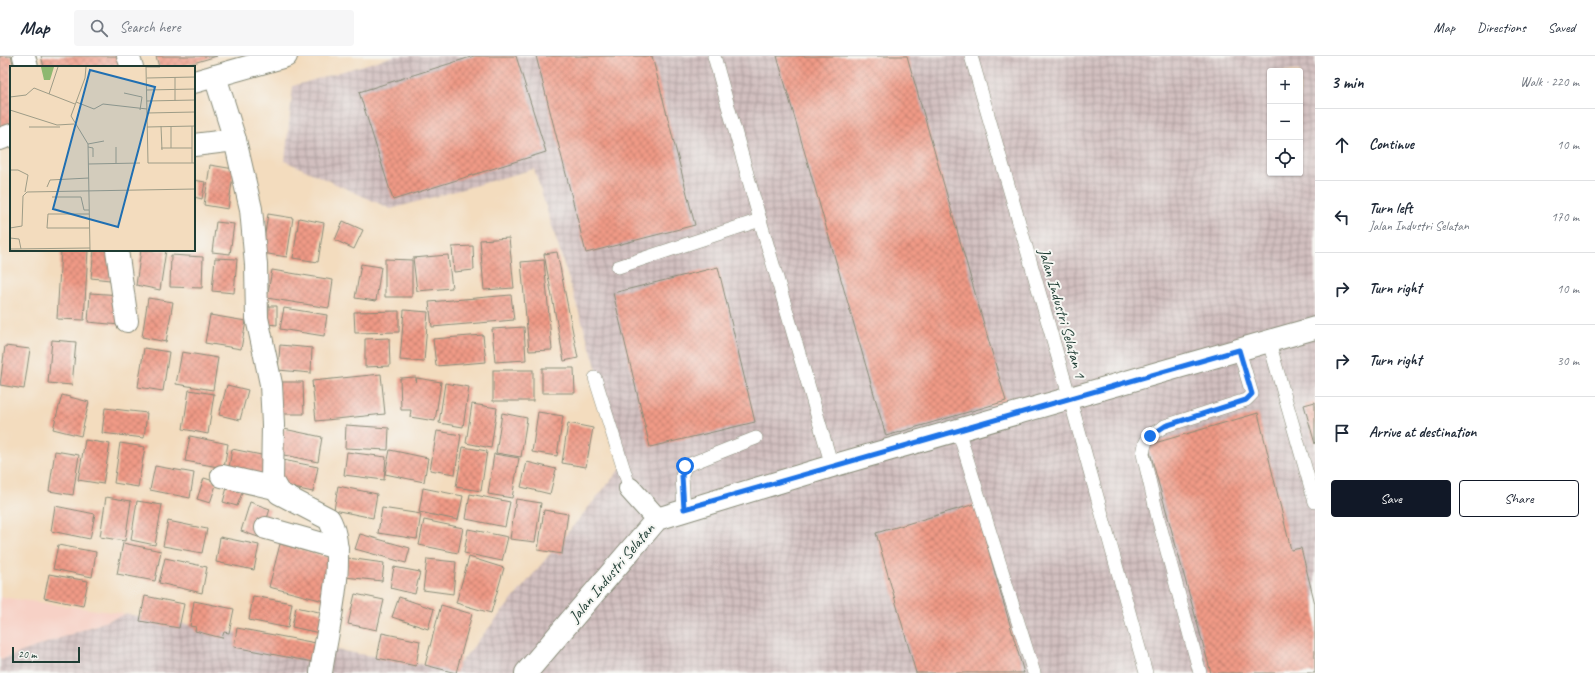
<!DOCTYPE html>
<html lang="en">
<head>
<meta charset="utf-8">
<style>
	body { margin:0; font-family:Caveat,sans-serif; background:#f6f6f7; color:#1f2937 }
	.controls { position:absolute; right:12px; top:12px; display:grid; overflow:hidden; border-radius:4px; box-shadow:0 1px 3px #0004 }
	.controls button { width:36px; height:36px; display:grid; place-items:center; padding:0; border:0; border-bottom:1px solid #e0e1e3; background:#fff; color:#1f2937; font:20px sans-serif }
	.scale { position:absolute; left:12px; bottom:10px; width:68px; box-sizing:border-box; padding-left:4px; border:2px solid #1f3d34; border-top:0; font-size:11px; line-height:14px; white-space:nowrap; color:#1f3d34; -webkit-text-stroke:3px #f6f6f2; paint-order:stroke }
	.stop { position:absolute; width:12px; height:12px; margin:-9px; border:3px solid #1a73e8; border-radius:50%; background:#fff }
	.stop.end { background:#1a73e8; border-color:#fff; box-shadow:0 1px 4px #0008 }
	.list { margin:0; padding:0; list-style:none }
	h2 { display:flex; justify-content:space-between; align-items:center; height:52px; margin:0; padding:0 16px; font-size:17px }
	h2 small { font-size:13px; font-weight:400; color:#747a83 }
	.list li { display:grid; grid-template-columns:26px 1fr auto; gap:12px; align-items:center; box-sizing:border-box; height:72px; padding:0 16px; border-top:1px solid #e0e1e3 }
	.list b { display:block; font-size:15px; white-space:nowrap }
	.list p { margin:0; font-size:13px; white-space:nowrap; color:#747a83 }
	.list em { font-size:13px; font-style:normal; color:#747a83 }
	.actions { display:flex; gap:8px; padding:12px 16px }
	.actions a { flex:1; padding:9px 0; border:1px solid #111827; border-radius:4px; text-align:center; font-size:14px; color:#111827 }
	.actions .main { background:#111827; color:#fff }
	.icon { flex:none; width:22px; height:22px; fill:none; stroke:currentColor; stroke-width:2; stroke-linecap:round; stroke-linejoin:round }
	.map { position:relative; flex:none; width:1315px; height:617px; overflow:hidden }
	header { display:flex; align-items:center; gap:24px; box-sizing:border-box; height:56px; padding:0 20px; background:#fff; border-bottom:1px solid #e0e1e3 }
	header strong { font-size:19px }
	nav { display:flex; gap:22px; margin-inline-start:auto; font-size:14px }
	.search { width:280px; height:36px; background:#f6f6f7; display:flex; align-items:center; gap:10px; box-sizing:border-box; padding:0 14px; border-radius:4px; color:#747a83; font-size:15px }
	main { display:flex }
	aside { flex:1; background:#fff }
	.map>svg:first-child { display:block }
</style>
</head>
<body>
<header>
<strong>Map</strong>
<div class="search"><svg class="icon" aria-label="search" viewBox="0 0 24 24"><circle cx="10" cy="10" r="6"/><path d="M15 15l6 6"/></svg>Search here</div>
<nav><a>Map</a><a>Directions</a><a>Saved</a></nav>
</header>
<main>
<div class="map">
<svg width="1315" height="617" viewBox="0 0 1315 617">
	<defs>
		<pattern id="industrial-grid" width="8" height="8" patternUnits="userSpaceOnUse"><rect width="8" height="8" fill="#d2bfbf"/><path d="M0 4h8M4 0v8" fill="none" stroke="#aa9c9c"/></pattern>
		<pattern id="building-cross-hatch" width="8" height="8" patternUnits="userSpaceOnUse"><rect width="8" height="8" fill="#f09a86"/><path d="M0 0l8 8M0 8l8-8" fill="none" stroke="#c27f6e"/></pattern>
	</defs>
	<rect width="100%" height="100%" fill="#f6f6f2"/>
	<filter id="ink" filterUnits="userSpaceOnUse"><feTurbulence type="fractalNoise" baseFrequency=".025" numOctaves="2"/><feDisplacementMap in="SourceGraphic" scale="8" xChannelSelector="R" yChannelSelector="G"/><feConvolveMatrix kernelMatrix="1 2 1 2 8 2 1 2 1" color-interpolation-filters="sRGB"/></filter>
	<filter id="wash" filterUnits="userSpaceOnUse"><feTurbulence type="fractalNoise" baseFrequency=".012" numOctaves="4" result="noise"/><feDisplacementMap in="SourceGraphic" scale="16" xChannelSelector="R" yChannelSelector="G"/><feGaussianBlur stdDeviation="0.9" result="paint"/><feColorMatrix in="noise" values="0 0 0 0 0 0 0 0 0 0 0 0 0 0 0 0 0 1.4 0 .05"/><feComposite in="paint" operator="in"/></filter>
	<g filter="url(#wash)">
		<rect width="100%" height="100%" fill="#f3dcbe"/>
		<!-- built -->
		<polygon fill="#f7d1c6" points="0,541 126,558 0,604"/>
		<!-- industrial -->
		<path fill="url(#industrial-grid)" fill-rule="evenodd" d="M 394,0 L 1315,0 L 1315,617 L 0,617 L 0,604 L 126,558 L 454,614 L 626,406 L 534,113 L 391,153 L 285,105 L 293,30 ZM 1270,15 L 1300,15 L 1300,117 L 1270,117 Z"/>
		<g id="blocks">
			<!-- building -->
			<g fill="url(#building-cross-hatch)">
				<polygon points="0,0 11,0 14,11 11,11 11,70 0,73"/>
				<polygon points="41,0 125,0 128,11 44,11"/>
				<polygon points="156,0 217,0 180,11 159,11"/>
				<polygon points="474,0 516,0 546,96 393,144 359,36"/>
				<polygon points="536,0 652,0 695,169 586,197"/>
				<polygon points="777,0 907,0 1006,345 886,380"/>
				<polygon points="210,109 234,113 228,153 204,149"/>
				<polygon points="194,124 205,126 202,143 194,141"/>
				<polygon points="268,158 293,162 287,201 262,197"/>
				<polygon points="299,162 324,167 318,206 293,202"/>
				<polygon points="343,165 363,174 354,193 335,184"/>
				<polygon points="216,166 234,168 230,198 212,196"/>
				<polygon points="509,182 514,232 484,234 480,184"/>
				<polygon points="473,190 474,214 454,216 452,191"/>
				<polygon points="61,194 88,194 84,264 57,263"/>
				<polygon points="94,194 113,194 110,224 91,222"/>
				<polygon points="141,194 166,194 160,234 136,229"/>
				<polygon points="557,196 578,302 564,305 544,198"/>
				<polygon points="171,199 203,201 202,232 170,231"/>
				<polygon points="448,199 452,232 417,235 413,202"/>
				<polygon points="215,202 237,203 234,237 212,235"/>
				<polygon points="385,203 412,204 412,241 385,241"/>
				<polygon points="544,204 552,294 529,295 521,206"/>
				<polygon points="361,208 381,211 376,245 355,242"/>
				<polygon points="718,211 755,366 650,391 613,237"/>
				<polygon points="272,214 333,224 329,252 267,242"/>
				<polygon points="90,237 122,239 120,269 88,266"/>
				<polygon points="511,239 514,264 432,271 429,246"/>
				<polygon points="148,242 173,246 166,286 142,281"/>
				<polygon points="269,250 277,250 277,269 268,268"/>
				<polygon points="284,252 327,259 324,280 280,273"/>
				<polygon points="404,254 428,256 424,306 400,304"/>
				<polygon points="399,255 399,276 355,277 354,256"/>
				<polygon points="210,259 246,265 241,293 205,287"/>
				<polygon points="524,271 526,304 495,306 492,273"/>
				<polygon points="483,279 486,306 436,310 433,283"/>
				<polygon points="389,282 390,310 365,311 365,283"/>
				<polygon points="52,284 76,286 72,329 48,327"/>
				<polygon points="280,289 312,292 311,317 278,314"/>
				<polygon points="5,290 30,293 24,333 0,329"/>
				<polygon points="144,292 169,296 163,335 138,331"/>
				<polygon points="182,296 218,302 213,334 176,328"/>
				<polygon points="542,312 574,312 575,337 542,337"/>
				<rect x="493" y="314" width="40" height="31"/>
				<polygon points="381,318 385,358 316,365 312,325"/>
				<polygon points="416,321 416,326 417,322 441,326 435,365 410,361 411,354 401,354 400,322"/>
				<polygon points="278,326 303,326 304,358 279,358"/>
				<polygon points="445,327 469,331 463,371 439,367"/>
				<polygon points="227,329 248,334 240,364 219,359"/>
				<polygon points="189,334 214,338 208,378 183,373"/>
				<polygon points="62,339 89,346 81,380 53,373"/>
				<polygon points="1315,346 1315,388 1304,349"/>
				<polygon points="472,348 497,352 491,392 466,387"/>
				<polygon points="105,352 147,357 144,382 102,377"/>
				<polygon points="538,356 563,360 557,400 532,396"/>
				<polygon points="502,357 527,362 521,401 496,397"/>
				<polygon points="1258,357 1291,494 1301,492 1315,548 1315,617 1211,617 1148,389"/>
				<polygon points="568,367 593,372 586,411 562,407"/>
				<polygon points="346,369 389,372 388,394 345,392"/>
				<polygon points="284,373 322,381 318,406 279,398"/>
				<polygon points="437,375 461,379 455,418 430,414"/>
				<polygon points="190,380 228,388 224,412 185,405"/>
				<polygon points="85,384 110,388 103,428 78,424"/>
				<polygon points="120,387 145,391 138,431 114,427"/>
				<polygon points="463,391 487,395 481,435 456,431"/>
				<polygon points="232,393 271,401 266,426 228,418"/>
				<polygon points="390,394 428,402 424,426 385,418"/>
				<polygon points="55,395 79,399 73,439 49,435"/>
				<polygon points="347,396 386,401 384,424 344,419"/>
				<polygon points="494,398 519,402 512,442 488,438"/>
				<polygon points="278,403 318,411 313,436 274,428"/>
				<polygon points="527,406 556,413 550,438 521,431"/>
				<polygon points="155,410 194,417 190,442 150,434"/>
				<polygon points="204,422 217,426 210,447 197,443"/>
				<polygon points="228,428 243,434 237,450 223,446"/>
				<polygon points="338,430 377,438 373,462 334,454"/>
				<polygon points="423,432 463,440 458,464 419,456"/>
				<polygon points="470,438 510,446 505,471 466,463"/>
				<polygon points="106,441 131,445 125,485 100,481"/>
				<polygon points="516,443 541,447 535,486 510,483"/>
				<polygon points="137,445 162,449 155,489 131,484"/>
				<polygon points="250,446 270,453 261,482 241,475"/>
				<polygon points="975,448 1024,617 916,617 876,477"/>
				<polygon points="55,450 95,458 90,483 51,475"/>
				<polygon points="382,452 421,458 417,483 378,477"/>
				<polygon points="544,454 568,458 562,498 538,494"/>
				<polygon points="424,464 463,472 458,497 419,489"/>
				<polygon points="168,465 207,473 202,497 163,490"/>
				<polygon points="468,473 508,481 502,505 464,497"/>
				<polygon points="360,478 410,492 406,507 355,493"/>
				<polygon points="220,481 259,489 254,514 216,506"/>
				<polygon points="123,487 161,495 155,525 117,518"/>
				<polygon points="280,488 335,503 324,545 269,531"/>
				<polygon points="58,489 96,496 92,521 53,513"/>
				<polygon points="469,501 504,512 491,557 456,547"/>
				<polygon points="165,502 207,511 202,537 159,527"/>
				<polygon points="348,502 384,507 382,525 345,521"/>
				<polygon points="427,503 456,506 453,538 423,534"/>
				<polygon points="394,511 420,516 415,538 390,532"/>
				<polygon points="49,518 88,525 83,550 44,542"/>
				<polygon points="355,538 384,544 377,574 348,568"/>
				<polygon points="145,540 184,548 179,572 140,565"/>
				<polygon points="253,540 292,547 288,572 249,564"/>
				<polygon points="399,541 434,553 428,573 392,561"/>
				<polygon points="194,545 234,553 229,577 224,576 222,582 195,575 196,571 190,570"/>
				<polygon points="441,549 472,558 456,617 425,609"/>
				<polygon points="296,551 328,558 324,578 292,571"/>
				<polygon points="237,572 316,587 313,606 234,591"/>
				<polygon points="382,577 420,585 416,610 377,602"/>
			</g>
		</g>
	</g>
	<g filter="url(#ink)">
		<use href="#blocks" fill-opacity="0" stroke="#898c79" stroke-width="1"/>
		<g fill="none" stroke-linecap="round" stroke-linejoin="round">
			<!-- service casing -->
			<g stroke="#898c79" stroke-width="14">
				<g id="service">
					<polyline points="714,0 760,164 832,410"/>
					<polyline points="971,0 1070,343 1146,617"/>
					<polyline points="618,211 760,164"/>
					<polyline points="1269,286 1315,446"/>
					<polyline points="595,322 630,433"/>
					<polyline points="958,374 1034,617"/>
					<polyline points="684,453 682,420 685,410 756,382"/>
					<polyline points="1200,617 1158,462 1143,398 1145,388 1149,380 1165,370 1246,344 1252,338 1239,294"/>
				</g>
			</g>
			<!-- minor casing -->
			<g stroke="#898c79" stroke-width="24">
				<g id="minor">
					<polyline points="24,0 27,11"/>
					<polyline points="128,0 132,11"/>
					<path d="M 215,20 L 235,84 L 251,153 L 256,209 L 257,262 L 271,328 L 273,369 L 272,425 L 279,437 L 329,463 C 349,498 326,577 321,617"/>
					<polyline points="194,26 286,0"/>
					<polyline points="0,83 11,79"/>
					<polyline points="194,89 235,84"/>
					<polyline points="117,194 127,265"/>
					<polyline points="222,420 275,432"/>
					<polyline points="630,433 657,463"/>
					<polyline points="266,472 337,492"/>
					<polyline points="526,617 657,463 832,410 1315,272"/>
				</g>
			</g>
			<!-- service -->
			<use href="#service" stroke="#fff" stroke-width="13"/>
			<!-- minor -->
			<use href="#minor" stroke="#fff" stroke-width="22"/>
		</g>
	</g>
	<g fill="none" stroke-linecap="round" stroke-linejoin="round" filter="url(#ink)">
		<!-- route -->
		<polyline stroke="#1a73e8" stroke-width="5" points="685,410 682,420 684,453 1239,294 1252,338 1246,344 1165,370 1150,380"/>
	</g>
	<g text-anchor="middle" stroke-width="4" stroke-linejoin="round" paint-order="stroke">
		<!-- street labels -->
		<g font-size="16" fill="#1f3d34" stroke="#f6f6f2">
			<text transform="translate(1063 257) rotate(74)" y="6">Jalan Industri Selatan 1</text>
			<text transform="translate(611 516) rotate(-50)" y="6">Jalan Industri Selatan</text>
		</g>
	</g>
	<!-- overview -->
	<g transform="translate(10 10)">
		<rect width="185" height="185" fill="#f3dcbe"/>
		<path d="M 31,1 L 44,1 L 40,14 L 34,14 Z" fill="#8eb870"/>
		<path fill="none" stroke="#9e9c87" stroke-width="1" d="M 76,1 L 75,12 L 61,50 L 78,78 L 80,184M 136,1 L 138,97 L 185,97M 136,1 L 150,1M 165,11 L 165,35M 137,12 L 185,11M 137,24 L 185,23M 114,27 L 132,31 L 130,44M 39,28 L 48,1M 0,31 L 16,29 L 24,22 L 65,38M 137,35 L 185,34M 66,36 L 84,43 L 93,38 L 137,43M 0,44 L 47,59 L 64,58M 137,47 L 185,46M 151,60 L 152,84M 161,60 L 161,82M 182,60 L 182,97M 19,61 L 50,61M 137,61 L 185,60M 78,78 L 94,75M 78,81 L 83,82 L 83,91M 106,81 L 106,97M 151,82 L 182,82M 78,98 L 130,97M 0,104 L 8,104 L 18,109 L 15,126M 37,121 L 40,114 L 79,112M 42,131 L 71,131 L 74,144 L 79,144M 79,148 L 38,148 L 37,162 L 79,162M 0,162 L 12,160 L 13,130 L 17,126 L 185,123M 0,172 L 9,173 L 11,183M 0,183 L 80,182"/>
		<path fill="#1f6fb2" fill-opacity="0.15" stroke="#1f6fb2" stroke-width="2" d="M 80,4 L 145,21 L 108,161 L 43,143 Z"/>
		<rect width="185" height="185" fill="none" stroke="#1f3d34" stroke-width="2"/>
	</g>
</svg>
<div class="controls">
<button>+</button>
<button>−</button>
<button><svg class="icon" aria-label="locate" viewBox="0 0 24 24"><circle cx="12" cy="12" r="6"/><path d="M12 2v4M12 18v4M2 12h4M18 12h4"/></svg></button>
</div>
<div class="scale">20 m</div>
<div class="stop" style="left:685px;top:410px"></div>
<div class="stop end" style="left:1150px;top:380px"></div>
</div>
<aside>
<h2>3 min<small>Walk · 220 m</small></h2>
<ul class="list">
<li><svg class="icon" aria-label="ahead" viewBox="0 0 24 24"><path d="M12 20V5M6 11l6-6 6 6"/></svg><div><b>Continue</b></div><em>10 m</em></li>
<li><svg class="icon" aria-label="left" viewBox="0 0 24 24"><path d="M17 20v-9H6M10 6l-5 5 5 5"/></svg><div><b>Turn left</b><p>Jalan Industri Selatan</p></div><em>170 m</em></li>
<li><svg class="icon" aria-label="right" viewBox="0 0 24 24"><path d="M7 20v-9h11M14 6l5 5-5 5"/></svg><div><b>Turn right</b></div><em>10 m</em></li>
<li><svg class="icon" aria-label="right" viewBox="0 0 24 24"><path d="M7 20v-9h11M14 6l5 5-5 5"/></svg><div><b>Turn right</b></div><em>30 m</em></li>
<li><svg class="icon" aria-label="arrive" viewBox="0 0 24 24"><path d="M6 21V4h12l-3 4 3 4H6"/></svg><div><b>Arrive at destination</b></div></li>
</ul>
<div class="actions"><a class="main">Save</a><a>Share</a></div>
</aside>
</main>
</body>
</html>
